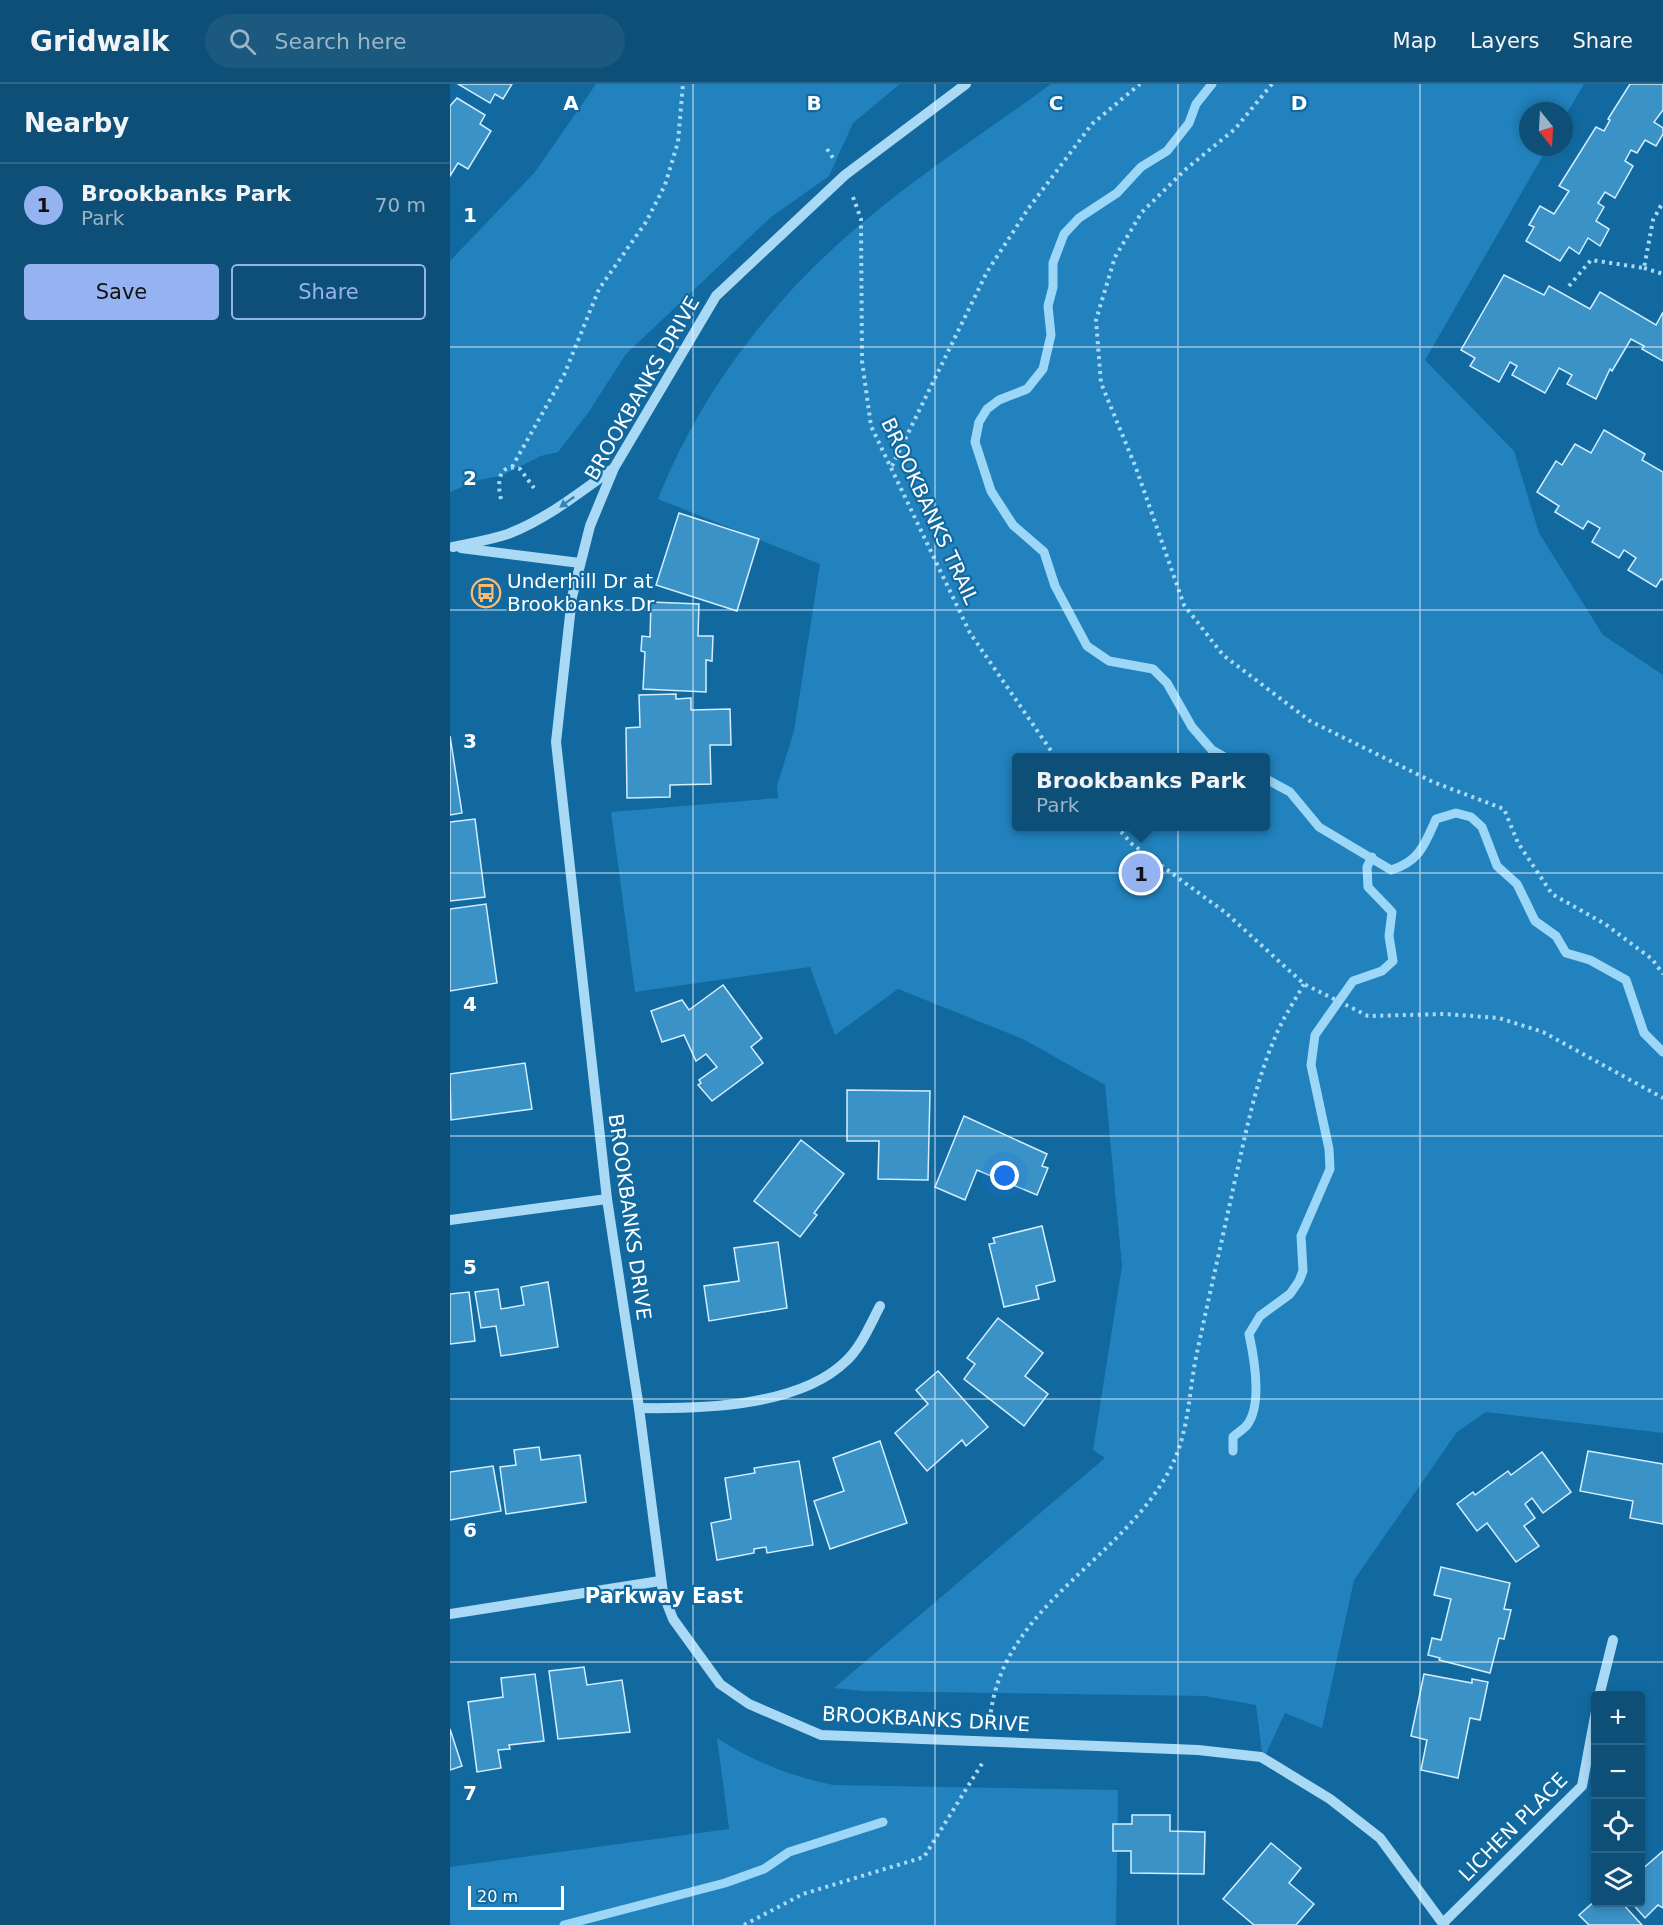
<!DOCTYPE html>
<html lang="en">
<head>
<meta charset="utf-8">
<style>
	body { margin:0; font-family:"DejaVu Sans",sans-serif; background:#1c597f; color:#f1f3f6 }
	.controls { position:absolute; right:18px; bottom:18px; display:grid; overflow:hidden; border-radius:6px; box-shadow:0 3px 9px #0003 }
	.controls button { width:54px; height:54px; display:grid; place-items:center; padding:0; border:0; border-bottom:2px solid #2e6689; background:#0e4f77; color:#f1f3f6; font:30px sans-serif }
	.compass { position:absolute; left:1069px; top:18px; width:54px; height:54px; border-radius:50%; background:#0e4f77; box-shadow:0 3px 9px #0003; rotate:162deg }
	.scale { position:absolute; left:18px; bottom:15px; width:96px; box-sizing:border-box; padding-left:6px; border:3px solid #fff; border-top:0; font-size:16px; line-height:21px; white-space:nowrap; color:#fff; -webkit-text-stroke:4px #12699f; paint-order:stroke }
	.you { position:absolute; left:555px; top:1092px; width:21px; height:21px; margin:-15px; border:4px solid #fff; border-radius:50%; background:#1a73e8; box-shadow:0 0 0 9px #1a73e833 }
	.badge { display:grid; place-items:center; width:39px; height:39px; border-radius:50%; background:#95b2f1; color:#111; font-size:20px; font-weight:700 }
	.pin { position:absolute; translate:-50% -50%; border:3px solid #fff; box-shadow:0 2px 6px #0006 }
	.popup { position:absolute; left:562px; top:669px; width:258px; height:78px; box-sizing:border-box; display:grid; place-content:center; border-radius:6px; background:#0e4f77; filter:drop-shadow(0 2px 4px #0005); font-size:20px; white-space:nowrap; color:#9bb5c6 }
	.popup b { font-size:22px; color:#f1f3f6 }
	.popup::after { content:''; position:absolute; left:50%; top:100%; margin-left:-12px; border:12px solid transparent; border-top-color:#0e4f77 }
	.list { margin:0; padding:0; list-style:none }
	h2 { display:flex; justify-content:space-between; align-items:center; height:78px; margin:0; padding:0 24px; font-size:26px }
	h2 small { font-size:20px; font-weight:400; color:#9bb5c6 }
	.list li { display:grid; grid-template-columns:39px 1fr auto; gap:18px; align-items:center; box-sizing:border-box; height:84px; padding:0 24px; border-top:2px solid #2e6689 }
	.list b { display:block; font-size:22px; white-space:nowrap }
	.list p { margin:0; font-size:20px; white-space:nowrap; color:#9bb5c6 }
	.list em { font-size:20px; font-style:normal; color:#9bb5c6 }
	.actions { display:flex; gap:12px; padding:18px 24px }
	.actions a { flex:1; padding:14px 0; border:2px solid #95b2f1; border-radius:6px; text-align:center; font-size:21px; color:#95b2f1 }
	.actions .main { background:#95b2f1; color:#111 }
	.icon { flex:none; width:33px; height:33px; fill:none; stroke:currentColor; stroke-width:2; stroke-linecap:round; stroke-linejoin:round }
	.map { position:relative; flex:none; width:1213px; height:1841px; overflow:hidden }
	header { display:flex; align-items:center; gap:36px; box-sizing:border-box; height:84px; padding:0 30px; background:#0e4f77; border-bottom:2px solid #2e6689 }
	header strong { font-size:28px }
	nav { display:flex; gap:33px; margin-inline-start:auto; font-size:21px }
	.search { width:420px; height:54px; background:#1c597f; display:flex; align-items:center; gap:15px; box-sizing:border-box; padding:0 21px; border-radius:33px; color:#9bb5c6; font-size:22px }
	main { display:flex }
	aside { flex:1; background:#0e4f77 }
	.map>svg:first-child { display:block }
</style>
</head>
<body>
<header>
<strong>Gridwalk</strong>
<div class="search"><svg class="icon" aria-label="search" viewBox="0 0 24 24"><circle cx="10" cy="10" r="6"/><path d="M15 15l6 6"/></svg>Search here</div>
<nav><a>Map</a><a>Layers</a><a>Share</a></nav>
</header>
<main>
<aside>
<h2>Nearby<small></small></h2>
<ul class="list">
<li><span class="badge">1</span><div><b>Brookbanks Park</b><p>Park</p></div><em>70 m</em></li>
</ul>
<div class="actions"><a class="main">Save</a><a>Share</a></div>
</aside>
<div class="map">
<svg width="1213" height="1841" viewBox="0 0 1213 1841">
	<rect width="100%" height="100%" fill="#12699f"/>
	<!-- green -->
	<g fill="#2182bd" fill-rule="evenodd">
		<polygon points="146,0 450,0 403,39 379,92 321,133 176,270 138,329 108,368 91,372 51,392 28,396 0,408 0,177 85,88"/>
		<path d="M 601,0 L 1134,0 L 1114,34 L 1114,27 L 1078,27 L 1078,63 L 1098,63 L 975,276 L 1064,367 L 1089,449 L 1153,551 L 1213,591 L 1213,1349 L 1036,1328 L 1007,1348 L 904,1496 L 872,1644 L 835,1629 L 813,1676 L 806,1621 L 755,1612 L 412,1607 L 384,1604 L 655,1374 L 643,1366 L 672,1182 L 655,1001 L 573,955 L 448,905 L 385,951 L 360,883 L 185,908 L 161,728 L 328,714 L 327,702 L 344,647 L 370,480 L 208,415 C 248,314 316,223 397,152 C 460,96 533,50 601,0 ZM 566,674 L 816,674 L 816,742 L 566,742 Z"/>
		<path d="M 267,1654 C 304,1678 340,1692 383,1701 L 668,1706 L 666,1841 L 0,1841 L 0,1783 L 279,1745 Z"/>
	</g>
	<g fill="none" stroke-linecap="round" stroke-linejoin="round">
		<!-- stream -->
		<g stroke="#9cd7f8" stroke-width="9">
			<polyline points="762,0 746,20 739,39 717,67 691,83 667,109 629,134 614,150 603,179 603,203 598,222 601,251 593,285 577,305 549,316 537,325 529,338 525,358 541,407 563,441 594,468 605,502 637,562 659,577 703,585 717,599 742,643 762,666 776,674"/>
			<path d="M 816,695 L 840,708 L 869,743 L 941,786 C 969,778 975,760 986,735 L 1006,729 L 1021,733 L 1032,743 L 1047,782 L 1067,800 L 1085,837 L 1106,852 L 1116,869 L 1140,876 L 1176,896 L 1194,949 L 1213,968"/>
			<path d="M 783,1367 L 783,1353 C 787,1349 794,1345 797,1341 C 813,1320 804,1273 799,1250 L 810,1232 L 840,1210 L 849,1197 L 853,1187 L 851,1152 L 880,1085 L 879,1065 L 861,981 L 865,951 L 903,897 L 932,887 L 943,877 L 939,852 L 942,828 L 918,803 L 917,783 L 922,773"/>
			<polyline points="114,1841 275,1799 314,1785 339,1768 433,1738"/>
		</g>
	</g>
	<!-- building -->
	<g fill="#3b92c6" stroke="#d2eefe" stroke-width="1.5">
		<polygon points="8,0 62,0 53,15 45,10 40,19"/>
		<polygon points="1180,0 1213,0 1213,26 1204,38 1213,44 1213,50 1206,62 1195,56 1187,69 1181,66 1175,77 1183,82 1165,114 1155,108 1148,119 1154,123 1146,137 1159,145 1150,162 1138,154 1129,170 1119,163 1110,177 1076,157 1084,143 1079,141 1090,122 1104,130 1119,107 1109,102 1146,43 1154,47 1160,36 1158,35"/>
		<polygon points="7,14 35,31 30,40 41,47 18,85 8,79 0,92 0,22"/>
		<polygon points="1054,191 1094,211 1099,202 1140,225 1150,208 1206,241 1213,228 1213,277 1192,265 1194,262 1181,255 1162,287 1160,285 1146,315 1117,300 1122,291 1109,284 1095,309 1062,291 1067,282 1060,278 1049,298 1020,282 1025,274 1011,266"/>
		<polygon points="1154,346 1195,370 1192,376 1213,388 1213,496 1211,495 1206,503 1178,486 1186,474 1174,466 1169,474 1142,458 1150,444 1138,437 1133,445 1105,428 1109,422 1087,408 1106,377 1112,381 1125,360 1141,369"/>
		<polygon points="229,429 309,455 287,527 206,501"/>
		<polygon points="201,518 249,520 248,552 263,552 262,577 256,576 256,608 193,605 195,568 191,567 192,552 200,553"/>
		<polygon points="226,610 226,615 241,614 241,626 280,625 281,661 260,661 261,700 220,701 220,713 177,714 176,644 190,643 189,611"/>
		<polygon points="0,652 12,729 0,731"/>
		<polygon points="25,735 35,813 0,817 0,738"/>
		<polygon points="36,820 47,899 0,907 0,825"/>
		<polygon points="273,901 312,954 301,963 313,979 262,1017 248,1001 251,999 249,996 267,983 256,970 246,977 234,951 212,958 201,927 232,916 239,926"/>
		<polygon points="75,979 82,1025 1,1036 0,990"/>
		<polygon points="397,1006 480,1007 478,1096 428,1095 429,1057 397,1057"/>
		<polygon points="514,1032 597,1070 592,1082 598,1084 587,1111 527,1086 515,1116 485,1103"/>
		<polygon points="351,1056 394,1090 364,1129 367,1131 350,1153 304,1117"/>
		<polygon points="592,1142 605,1197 586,1202 589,1215 554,1223 539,1160 545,1159 543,1154"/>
		<polygon points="328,1158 337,1224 259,1237 254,1202 289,1197 284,1164"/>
		<polygon points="98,1198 108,1263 51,1272 46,1242 31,1244 25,1208 48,1205 51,1225 74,1221 71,1203"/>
		<polygon points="19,1208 25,1257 0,1260 0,1210"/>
		<polygon points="548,1234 593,1269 575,1292 598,1310 574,1342 514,1295 525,1280 517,1274"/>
		<polygon points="488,1287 538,1343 516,1362 512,1356 477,1387 445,1349 478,1320 466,1306"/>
		<polygon points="430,1357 457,1439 380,1465 364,1417 394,1407 383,1374"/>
		<polygon points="89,1363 91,1376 130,1371 136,1418 56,1430 50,1383 66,1381 64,1366"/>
		<polygon points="1138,1367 1213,1380 1213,1440 1180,1434 1183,1417 1130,1407"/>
		<polygon points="1092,1368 1121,1408 1093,1429 1082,1414 1075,1420 1085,1434 1074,1442 1089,1462 1066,1478 1037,1439 1027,1447 1007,1420 1023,1408 1025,1411 1058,1387 1061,1391"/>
		<polygon points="349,1377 363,1461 317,1469 316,1463 304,1465 304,1469 267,1476 261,1439 281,1435 275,1394 305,1389 304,1384"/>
		<polygon points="43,1382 51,1427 0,1436 0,1388"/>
		<polygon points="991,1483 1060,1499 1054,1525 1061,1526 1054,1555 1049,1554 1040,1589 989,1576 990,1574 978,1571 982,1554 991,1556 1001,1515 984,1511"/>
		<polygon points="134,1583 137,1601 172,1596 180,1648 108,1655 99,1587"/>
		<polygon points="85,1590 94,1657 59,1661 60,1665 48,1666 51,1684 27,1688 18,1618 53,1613 51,1594"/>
		<polygon points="974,1590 1022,1599 1022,1595 1038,1598 1030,1636 1020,1634 1008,1694 971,1686 977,1656 961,1652"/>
		<polygon points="0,1645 12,1682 0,1686"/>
		<polygon points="682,1731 720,1731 720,1747 755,1748 754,1790 681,1789 681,1767 663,1767 663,1740 682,1740"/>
		<polygon points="821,1759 851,1784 839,1799 864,1820 846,1841 804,1841 773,1815"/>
		<polygon points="1213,1767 1213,1824 1208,1821 1195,1834 1181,1818 1190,1818 1190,1787"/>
		<polygon points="1146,1816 1146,1818 1171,1818 1192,1841 1139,1841 1129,1831"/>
	</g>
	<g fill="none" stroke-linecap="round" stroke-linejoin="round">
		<!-- path -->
		<g stroke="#aad9f5" stroke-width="4" stroke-dasharray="3 4.5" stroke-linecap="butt">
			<polyline points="822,0 785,45 736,85 692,128 665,173 646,236 651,299 686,384 734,521 773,571 860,637 983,698 1054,725 1068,759 1102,810 1155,840 1202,875 1213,890"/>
			<polyline points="377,65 383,74"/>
			<polyline points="403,113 411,135 412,277 421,342 520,549 606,674"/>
			<polyline points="1194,184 1213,190"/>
			<polyline points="1119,202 1141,176 1194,184 1203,136 1213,118"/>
			<polyline points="442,382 537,188 578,125 642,40 690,0"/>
			<polyline points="62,383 114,291 149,205 196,138 215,101 228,58 233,0"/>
			<path d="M 51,415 C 47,399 48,378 70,385 L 84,404"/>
			<polyline points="666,742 682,760 776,829 854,900 918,932 995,930 1049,934 1093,948 1213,1014"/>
			<path d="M 540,1636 C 550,1520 677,1476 723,1379 C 740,1343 739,1302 748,1264 C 760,1208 773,1152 785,1096 C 796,1049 805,1000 824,956 C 831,937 844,918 854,900"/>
			<polyline points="294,1841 353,1810 474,1773 533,1678"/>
		</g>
		<!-- minor -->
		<g stroke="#aad9f5" stroke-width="10">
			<polyline points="516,0 395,91 266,212 164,384 140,442 122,513 106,658 157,1115 189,1324 213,1509 223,1535 270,1600 299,1620 371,1651 748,1666 811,1673 880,1715 930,1754 994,1841"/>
			<path d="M 3,463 C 21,459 40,456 58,450 C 96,435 128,410 161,386"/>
			<polyline points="11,464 130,479"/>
			<polyline points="0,1136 157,1115"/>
			<path d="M 189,1324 C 251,1325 349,1323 396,1277 C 411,1263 420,1241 430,1222"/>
			<polyline points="0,1530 210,1497"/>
			<polyline points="1149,1612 1163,1556"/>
			<polyline points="993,1839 1132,1702 1146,1627"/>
		</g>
	</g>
	<!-- one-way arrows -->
	<defs><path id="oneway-solid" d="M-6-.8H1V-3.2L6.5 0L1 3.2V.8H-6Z" transform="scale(1.5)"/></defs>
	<use fill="#3885b4" href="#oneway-solid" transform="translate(117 418) rotate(144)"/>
	<!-- grid -->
	<path fill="none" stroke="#fff" stroke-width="1.5" stroke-opacity="0.55" d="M 243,0 L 243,1841M 485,0 L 485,1841M 728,0 L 728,1841M 970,0 L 970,1841M 0,263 L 1213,263M 0,526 L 1213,526M 0,789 L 1213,789M 0,1052 L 1213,1052M 0,1315 L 1213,1315M 0,1578 L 1213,1578"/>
	<!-- icons -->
	<defs>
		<g id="bus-ring" transform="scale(1.5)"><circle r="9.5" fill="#12699f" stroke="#ffbb6d" stroke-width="1.5"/><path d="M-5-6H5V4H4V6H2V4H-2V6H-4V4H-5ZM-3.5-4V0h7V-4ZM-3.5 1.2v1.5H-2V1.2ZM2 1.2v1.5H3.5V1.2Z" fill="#ffbb6d"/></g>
	</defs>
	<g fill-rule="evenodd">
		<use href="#bus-ring" x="36" y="509"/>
	</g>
	<g text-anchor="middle" stroke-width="4.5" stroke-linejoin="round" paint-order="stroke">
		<!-- street labels -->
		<g font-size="20" fill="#fff" stroke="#12699f">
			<text transform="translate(192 304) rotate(-60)" y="7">BROOKBANKS DRIVE</text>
			<text transform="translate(480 427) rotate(65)" y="7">BROOKBANKS TRAIL</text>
			<text transform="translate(180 1133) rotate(82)" y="7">BROOKBANKS DRIVE</text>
			<text transform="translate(476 1635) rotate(3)" y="7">BROOKBANKS DRIVE</text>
			<text transform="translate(1063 1743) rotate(-45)" y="7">LICHEN PLACE</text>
		</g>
		<!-- poi labels -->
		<g font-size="20" fill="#fff" stroke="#12699f" text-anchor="start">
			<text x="57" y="504">Underhill Dr at<tspan x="57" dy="23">Brookbanks Dr</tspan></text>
		</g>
		<!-- neighbourhood labels -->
		<g font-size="21" font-weight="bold" fill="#fff" stroke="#12699f">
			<text x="214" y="1519">Parkway East</text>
		</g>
	</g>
	<g font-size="20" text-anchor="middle" font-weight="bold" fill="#fff" stroke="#12699f" stroke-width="4.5" stroke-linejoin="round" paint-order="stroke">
		<text x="121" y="26">A</text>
		<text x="364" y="26">B</text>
		<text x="606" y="26">C</text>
		<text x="849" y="26">D</text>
		<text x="20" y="138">1</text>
		<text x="20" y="401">2</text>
		<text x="20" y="664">3</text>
		<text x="20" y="927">4</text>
		<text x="20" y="1190">5</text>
		<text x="20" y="1453">6</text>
		<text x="20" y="1716">7</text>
	</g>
</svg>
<div class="controls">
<button>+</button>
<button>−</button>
<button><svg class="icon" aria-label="locate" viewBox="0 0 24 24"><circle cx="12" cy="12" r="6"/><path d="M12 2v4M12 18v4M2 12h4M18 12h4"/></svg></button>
<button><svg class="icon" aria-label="layers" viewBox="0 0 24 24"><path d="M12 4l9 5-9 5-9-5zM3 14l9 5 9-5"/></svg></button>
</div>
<svg class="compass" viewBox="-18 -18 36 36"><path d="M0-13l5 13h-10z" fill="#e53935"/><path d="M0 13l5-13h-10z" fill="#9bb5c6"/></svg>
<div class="scale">20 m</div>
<div class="you"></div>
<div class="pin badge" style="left:691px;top:789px">1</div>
<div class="popup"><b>Brookbanks Park</b>Park</div>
</div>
</main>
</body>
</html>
